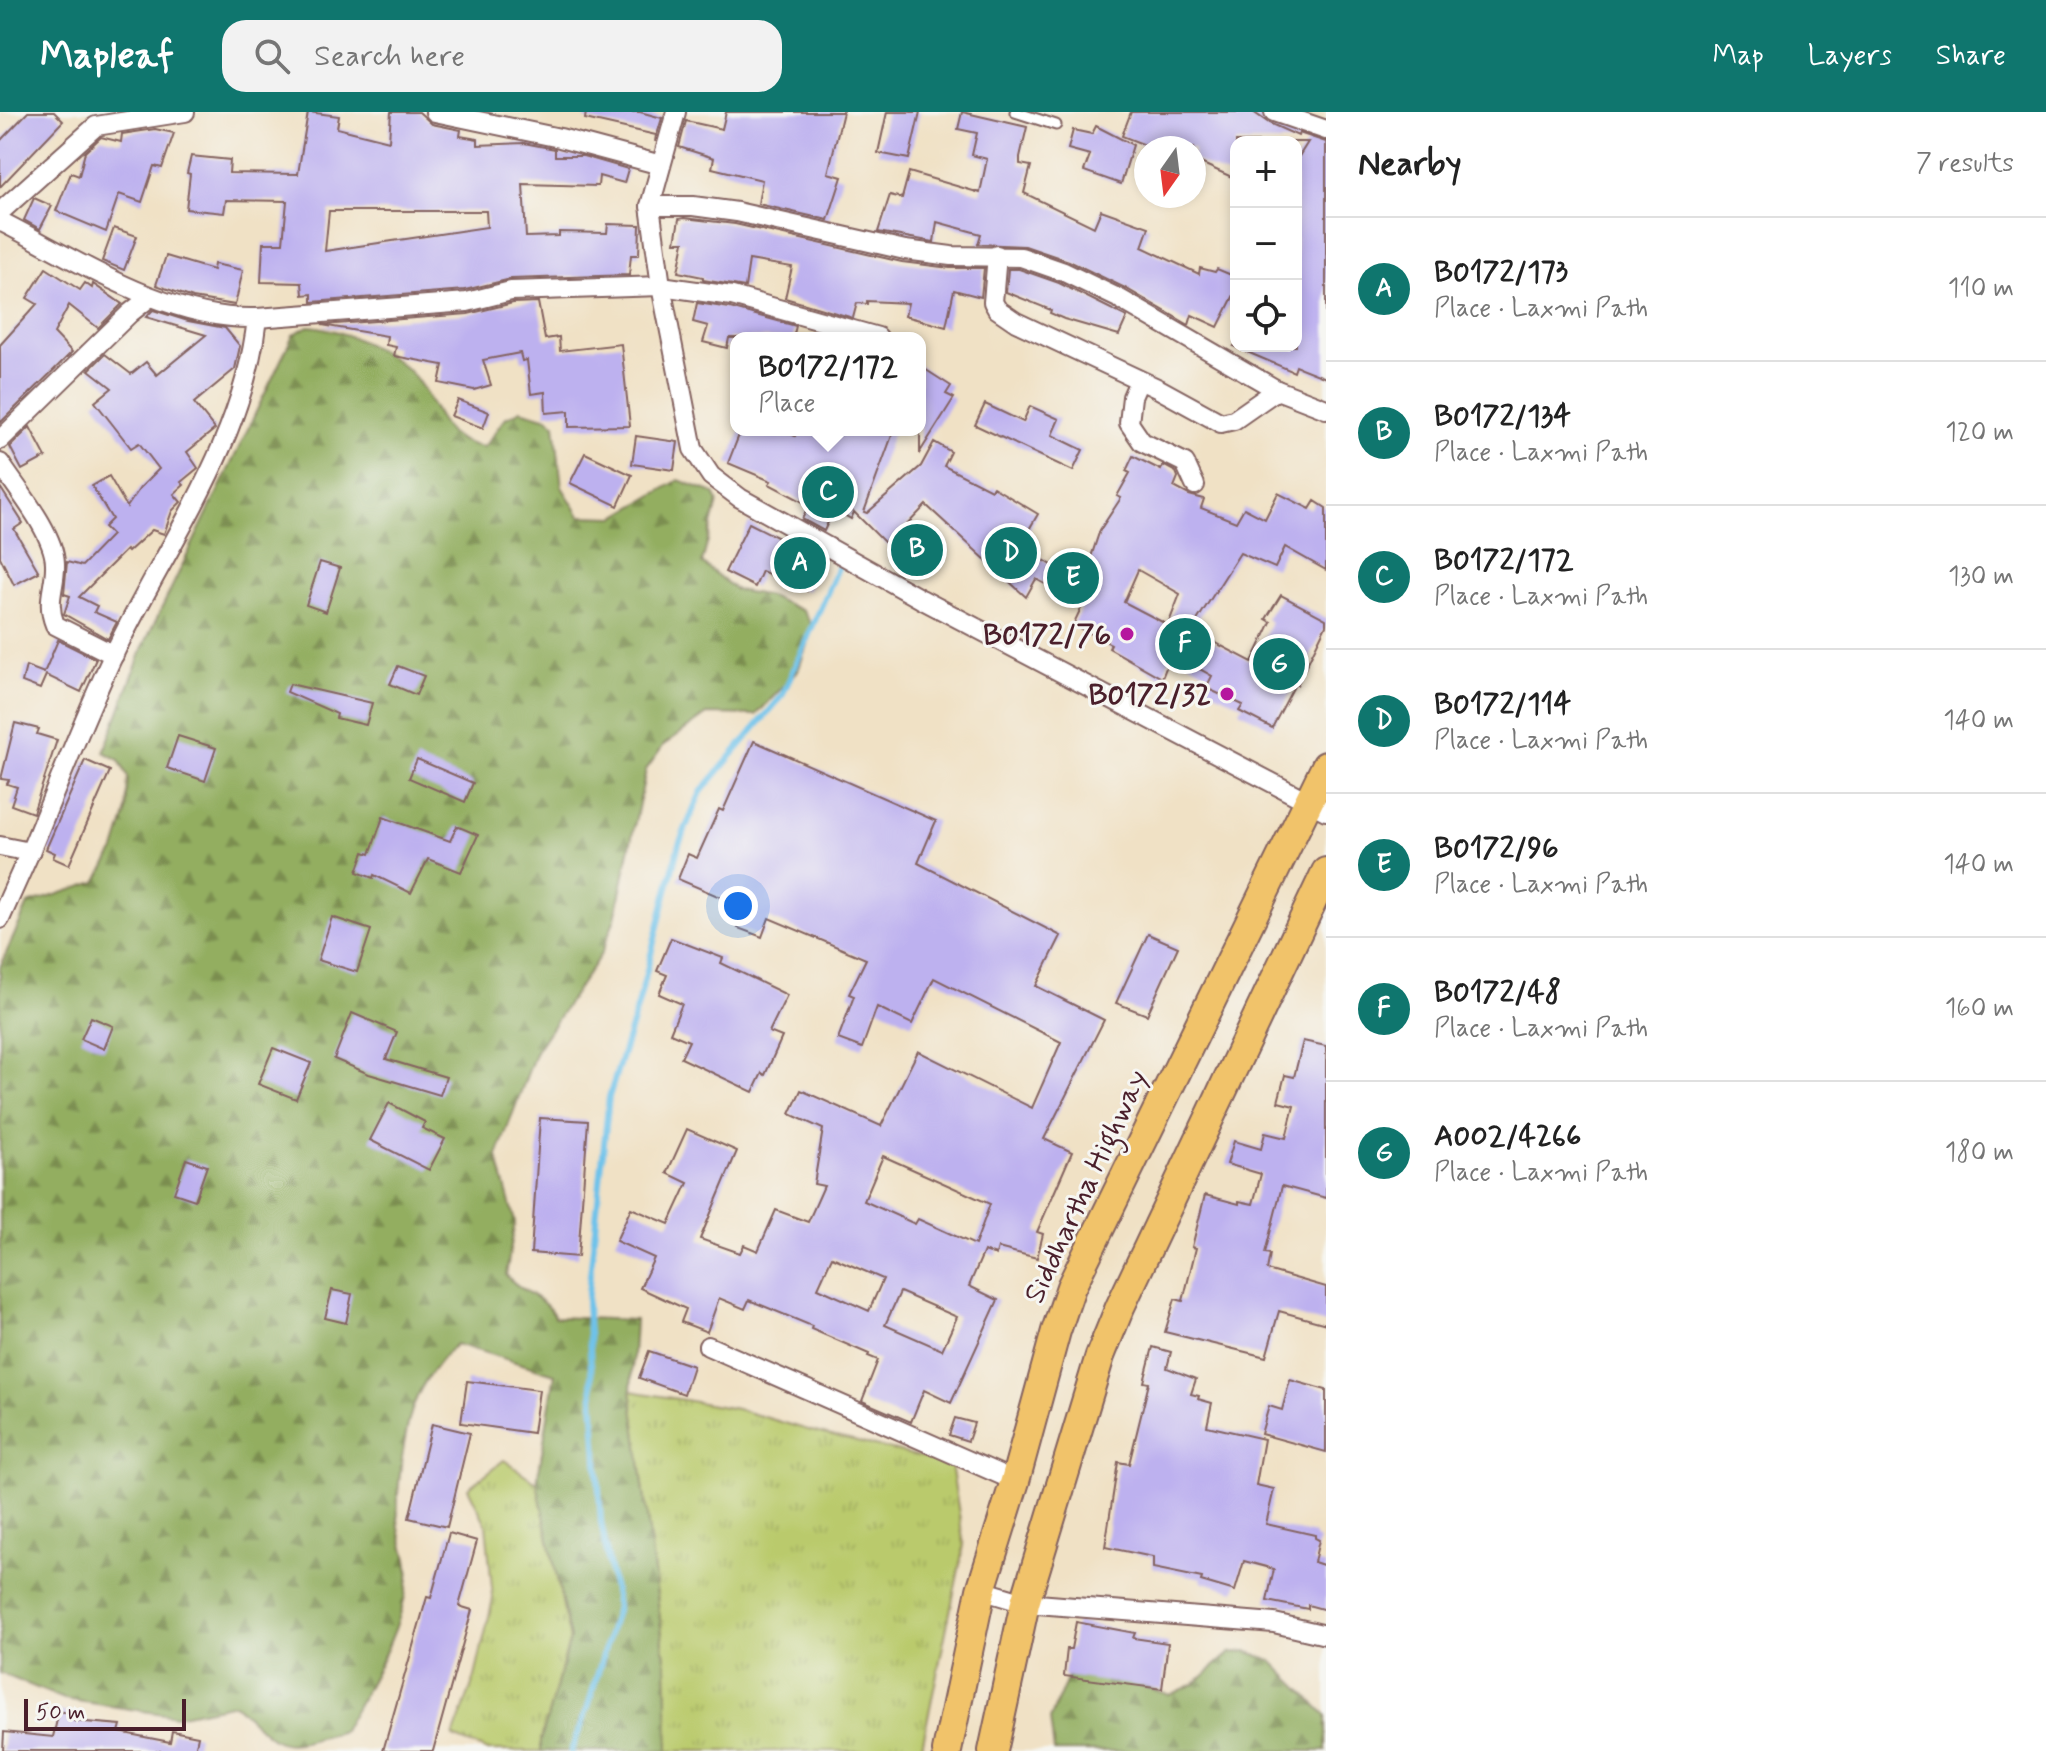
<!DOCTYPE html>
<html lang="en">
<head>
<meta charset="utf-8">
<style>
	body { margin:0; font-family:Mynerve,sans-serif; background:#f2f2f2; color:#222 }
	.controls { position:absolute; right:24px; top:24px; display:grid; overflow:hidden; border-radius:16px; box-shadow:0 4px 12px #0003 }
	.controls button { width:72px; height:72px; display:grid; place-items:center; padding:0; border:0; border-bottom:2px solid #e0e0e0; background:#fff; color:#222; font:40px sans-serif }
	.compass { position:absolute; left:1134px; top:24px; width:72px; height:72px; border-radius:50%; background:#fff; box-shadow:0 4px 12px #0003; rotate:194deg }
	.scale { position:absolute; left:24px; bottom:20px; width:162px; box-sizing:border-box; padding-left:8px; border:4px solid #4a1f2b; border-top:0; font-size:22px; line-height:28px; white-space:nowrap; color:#4a1f2b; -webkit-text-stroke:6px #f6f6f2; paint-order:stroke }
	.you { position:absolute; left:738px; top:794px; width:28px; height:28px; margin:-20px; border:6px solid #fff; border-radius:50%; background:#1a73e8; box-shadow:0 0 0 12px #1a73e833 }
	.badge { display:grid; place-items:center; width:52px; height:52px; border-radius:50%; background:#0f766e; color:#fff; font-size:26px; font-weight:700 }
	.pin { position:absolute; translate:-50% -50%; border:4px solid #fff; box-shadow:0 2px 8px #0006 }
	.popup { position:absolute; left:730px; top:220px; width:196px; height:104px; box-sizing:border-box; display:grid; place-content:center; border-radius:16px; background:#fff; filter:drop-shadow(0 2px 6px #0005); font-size:26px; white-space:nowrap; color:#767676 }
	.popup b { font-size:30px; color:#222 }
	.popup::after { content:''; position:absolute; left:50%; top:100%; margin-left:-16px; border:16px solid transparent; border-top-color:#fff }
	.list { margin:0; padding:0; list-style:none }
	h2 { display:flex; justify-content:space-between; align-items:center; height:104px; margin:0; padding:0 32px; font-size:34px }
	h2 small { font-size:26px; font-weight:400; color:#767676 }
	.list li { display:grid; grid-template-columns:52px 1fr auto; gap:24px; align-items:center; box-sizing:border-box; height:144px; padding:0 32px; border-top:2px solid #e0e0e0 }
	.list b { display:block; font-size:30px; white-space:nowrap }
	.list p { margin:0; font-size:26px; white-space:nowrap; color:#767676 }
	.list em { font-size:26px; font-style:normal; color:#767676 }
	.icon { flex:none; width:44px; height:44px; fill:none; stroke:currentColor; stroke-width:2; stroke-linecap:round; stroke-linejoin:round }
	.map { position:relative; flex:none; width:1326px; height:1639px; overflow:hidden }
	header { display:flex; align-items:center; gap:48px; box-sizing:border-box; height:112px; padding:0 40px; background:#0f766e; color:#fff }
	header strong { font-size:38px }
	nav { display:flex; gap:44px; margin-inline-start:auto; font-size:28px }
	.search { width:560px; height:72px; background:#f2f2f2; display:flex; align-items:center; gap:20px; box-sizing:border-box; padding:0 28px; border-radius:24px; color:#767676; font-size:30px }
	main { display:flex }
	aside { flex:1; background:#fff }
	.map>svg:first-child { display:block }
</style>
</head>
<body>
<header>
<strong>Mapleaf</strong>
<div class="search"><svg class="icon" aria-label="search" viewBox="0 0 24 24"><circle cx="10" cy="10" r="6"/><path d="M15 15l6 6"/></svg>Search here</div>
<nav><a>Map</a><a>Layers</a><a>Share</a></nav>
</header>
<main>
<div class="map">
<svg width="1326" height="1639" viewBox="0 0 1326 1639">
	<defs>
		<pattern id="grass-tufts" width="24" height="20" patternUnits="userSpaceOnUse" patternTransform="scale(2)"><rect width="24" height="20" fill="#baca6c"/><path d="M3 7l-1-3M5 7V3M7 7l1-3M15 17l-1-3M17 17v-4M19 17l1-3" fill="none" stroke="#a1ad5e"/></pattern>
		<pattern id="forest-firs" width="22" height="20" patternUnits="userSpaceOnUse" patternTransform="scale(2)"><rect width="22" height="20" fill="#93ae60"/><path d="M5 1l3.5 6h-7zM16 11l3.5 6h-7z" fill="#7a8d4f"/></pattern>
	</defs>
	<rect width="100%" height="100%" fill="#f6f6f2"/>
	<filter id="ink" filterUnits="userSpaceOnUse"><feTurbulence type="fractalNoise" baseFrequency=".0125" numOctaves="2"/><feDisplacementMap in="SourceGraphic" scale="16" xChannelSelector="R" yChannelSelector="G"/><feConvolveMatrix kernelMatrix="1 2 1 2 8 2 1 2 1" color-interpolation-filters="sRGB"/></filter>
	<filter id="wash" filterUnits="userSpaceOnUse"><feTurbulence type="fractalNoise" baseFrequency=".006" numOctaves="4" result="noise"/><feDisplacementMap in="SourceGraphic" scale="32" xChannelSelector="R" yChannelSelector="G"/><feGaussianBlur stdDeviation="1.8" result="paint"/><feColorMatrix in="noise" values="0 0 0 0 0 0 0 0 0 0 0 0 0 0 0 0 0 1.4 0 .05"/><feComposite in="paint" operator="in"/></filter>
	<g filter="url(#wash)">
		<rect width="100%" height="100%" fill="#f0e1c5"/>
		<!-- grass -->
		<g fill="url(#grass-tufts)" stroke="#82744c" stroke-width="2">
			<polygon points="631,1279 737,1297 815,1320 951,1352 964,1433 921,1639 668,1639 666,1554"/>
			<polygon points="504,1348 537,1371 570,1527 541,1628 541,1639 488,1639 453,1625 475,1565 493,1487 486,1412 468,1376"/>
		</g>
		<!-- forest -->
		<g fill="url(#forest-firs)" stroke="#6e6646" stroke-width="2">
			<path d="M 308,214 C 339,215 400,244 417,268 C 441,300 438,329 484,335 L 505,306 L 521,298 L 548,306 L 555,312 L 562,375 L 580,404 L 615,405 L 679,368 L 714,381 L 718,390 L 702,451 L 736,478 L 770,484 L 803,499 L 813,515 L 798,559 L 756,603 L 707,602 L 664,633 L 646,658 L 615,806 L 601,842 L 536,939 L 497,1044 L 515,1110 L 506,1163 C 522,1182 543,1183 555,1205 L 635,1208 L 631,1279 L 666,1554 L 668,1639 L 541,1639 L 541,1628 L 570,1527 L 537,1371 L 555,1262 L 456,1232 C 439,1247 422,1271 414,1292 C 404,1319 396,1379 398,1407 C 399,1427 411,1448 408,1467 C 401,1523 369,1571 343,1619 C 274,1639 284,1639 235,1592 L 176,1604 L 64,1587 L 0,1561 L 0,855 L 28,792 L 96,770 L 115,738 L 126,702 L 128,665 L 119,648 L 104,640 L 144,533 L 293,223 Z"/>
			<polygon points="1247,1539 1272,1549 1326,1603 1326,1639 1054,1639 1050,1607 1070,1560 1097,1560 1170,1583 1194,1572 1230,1541"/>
		</g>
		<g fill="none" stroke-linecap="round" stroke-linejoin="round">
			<!-- stream -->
			<polyline stroke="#6ec2ea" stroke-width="6" points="571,1639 588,1595 617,1495 601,1410 587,1191 609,985 638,893 679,732 701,680 782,584 842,447"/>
		</g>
		<g id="blocks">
			<!-- building -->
			<g fill="#bdb1ef" fill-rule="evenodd">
				<polygon points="28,0 54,0 63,9 0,75 0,29"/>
				<path d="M 308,0 L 339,4 L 337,16 L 389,29 L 391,0 L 419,0 L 432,12 L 461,18 L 460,24 L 478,27 L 478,33 L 524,31 L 555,37 L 555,44 L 583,44 L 628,57 L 624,71 L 599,64 L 598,74 L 523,72 L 526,125 L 559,124 L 559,120 L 607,121 L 608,112 L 640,113 L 639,143 L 631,143 L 629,163 L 511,167 L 465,178 L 312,190 L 312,182 L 303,183 L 302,171 L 261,170 L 263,131 L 283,131 L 287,89 L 226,88 L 224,101 L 186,97 L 190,62 L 187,61 L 191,44 L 230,48 L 229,61 L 298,62 ZM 329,99 L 486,99 L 487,115 L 325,139 Z"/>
				<polygon points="586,0 640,0 662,6 655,30 656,23 585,7"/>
				<polygon points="726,0 843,0 828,61 842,65 828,108 758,92 762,68 712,56 714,46 679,35 686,9 722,17"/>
				<polygon points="887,0 920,0 909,47 878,41"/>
				<polygon points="962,0 1027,15 1020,45 1020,52 1031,54 1024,81 1094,115 1101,98 1149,115 1142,135 1199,162 1200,156 1215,160 1217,157 1236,165 1236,179 1218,215 1192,203 1189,213 1125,176 1069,149 1025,134 978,132 981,122 937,110 934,130 878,120 890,83 902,86 909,60 980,81 987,47 972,43 977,21 958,17"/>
				<polygon points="1131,0 1253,0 1269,11 1298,24 1299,21 1326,30 1326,266 1296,254 1294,260 1233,234 1296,234 1296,49 1308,30 1236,30 1236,67 1194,48 1194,36 1153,36 1122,24"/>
				<polygon points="1096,14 1133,33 1121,72 1084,59 1090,43 1068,37 1073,18 1092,22"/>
				<polygon points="155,17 174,21 162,56 154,54 142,90 119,82 106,120 56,99 71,61 79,64 85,40 101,25 121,30 122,22"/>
				<polygon points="34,86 52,94 40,117 24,108"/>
				<polygon points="684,106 735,112 902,150 950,156 984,156 981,185 954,178 946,215 905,204 908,191 867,189 867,192 857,191 853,206 785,186 792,155 749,148 745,175 703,168 703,165 678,160 684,130 675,130 679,107"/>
				<polygon points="114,116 137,124 124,158 102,149"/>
				<polygon points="166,144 213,158 214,152 243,158 235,193 193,186 156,173"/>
				<polygon points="46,156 80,178 85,171 92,176 93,172 122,192 98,216 69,193 54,221 72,240 0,311 0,233 37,192 27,186"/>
				<polygon points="1008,157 1019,157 1059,171 1127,205 1119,223 1064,207 1050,201 1051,198 1006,180"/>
				<polygon points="538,190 545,227 559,225 560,239 621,232 630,314 569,315 569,299 546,301 545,280 531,282 527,248 522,249 520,241 483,248 491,273 474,278 439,271 443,253 394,244 396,235 386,233 387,224 322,213 468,202 513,191"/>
				<polygon points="697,191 730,196 796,214 793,226 729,226 727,236 703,230 708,214 693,210"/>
				<polygon points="153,198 188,209 225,216 240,234 235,257 194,291 215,317 187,340 198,356 181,370 184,373 174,382 181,390 172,399 164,422 152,418 128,440 126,438 79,485 97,494 94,500 117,510 108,527 64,502 70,484 64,482 67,450 82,454 112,423 104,415 112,407 92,374 109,364 127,395 140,376 159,357 139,331 131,336 95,290 112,276 89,258 105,242 131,262 146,250 157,263 206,223 146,205"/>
				<polygon points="920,254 951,274 946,282 954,286 920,340"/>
				<polygon points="458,288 489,300 483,316 451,304"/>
				<polygon points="985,292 1023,310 1030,294 1059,307 1052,323 1083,338 1073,359 975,313"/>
				<polygon points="30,315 46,345 22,358 10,335"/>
				<path d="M 741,318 L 782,318 L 795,324 L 798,318 L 894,318 L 864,400 L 867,401 L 921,354 L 934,330 L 951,340 L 944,354 L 991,378 L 993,375 L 1038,402 L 1024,426 L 1029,429 L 1024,436 L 1057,456 L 1058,453 L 1065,456 L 1071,446 L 1088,454 L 1100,418 L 1121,386 L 1117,384 L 1130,361 L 1126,359 L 1133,344 L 1161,358 L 1163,353 L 1176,360 L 1178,365 L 1174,375 L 1189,383 L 1204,387 L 1201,396 L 1236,410 L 1244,396 L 1265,407 L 1278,381 L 1310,397 L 1315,389 L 1326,396 L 1326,458 L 1285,435 L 1275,456 L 1240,441 L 1191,518 L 1252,550 L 1271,510 L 1266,507 L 1281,483 L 1326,507 L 1326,513 L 1297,573 L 1295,572 L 1272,616 L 1239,599 L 1243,593 L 1206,576 L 1212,564 L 1187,550 L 1171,543 L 1162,566 L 1109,536 L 1111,532 L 1073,513 L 1083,492 L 1036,467 L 1026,485 L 926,393 L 900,420 L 935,439 L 928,452 L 887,433 L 854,400 L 851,407 L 834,397 L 824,419 L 802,407 L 809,393 L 769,372 L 771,369 L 728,351 ZM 1138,458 L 1180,482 L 1168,513 L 1124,490 Z"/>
				<polygon points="636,324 678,330 674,358 632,352"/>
				<polygon points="585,341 632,363 618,394 570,371"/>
				<polygon points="0,375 23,411 14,417 39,460 14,473 0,445"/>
				<polygon points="749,411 789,431 790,428 822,446 807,479 762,459 755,475 725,460"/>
				<polygon points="320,450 340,456 326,500 306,493"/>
				<polygon points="58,528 96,547 81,580 46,563 40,577 22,570 26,554 44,561"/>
				<polygon points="398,554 424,564 416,583 390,572"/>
				<polygon points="290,572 372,591 366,613 336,606 337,602 287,580"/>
				<polygon points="15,611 39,617 37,622 57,628 33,701 11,693 17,675 7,672 9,668 1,667"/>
				<polygon points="178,624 216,636 205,669 167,656"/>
				<path d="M 754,629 L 936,709 L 918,751 L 1061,824 L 1036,874 L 1104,908 L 1044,1027 L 1072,1040 L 1037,1120 L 1043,1122 L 1037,1146 L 998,1136 L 996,1143 L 984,1139 L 969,1174 L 998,1188 L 951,1291 L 924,1278 L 911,1310 L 862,1289 L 878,1248 L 868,1244 L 869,1242 L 811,1217 L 812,1214 L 749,1188 L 745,1197 L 719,1186 L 707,1220 L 681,1210 L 686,1197 L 640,1176 L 654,1146 L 616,1129 L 631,1096 L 669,1112 L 688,1071 L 667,1061 L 687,1017 L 737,1039 L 700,1127 L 740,1141 L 744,1133 L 758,1139 L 776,1098 L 808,1110 L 824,1074 L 814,1072 L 823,1017 L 790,1002 L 801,978 L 881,1014 L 918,939 L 1032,996 L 1061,930 L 934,866 L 912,912 L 877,895 L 862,936 L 838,927 L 854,884 L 849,882 L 866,847 L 769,806 L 762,825 L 738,816 L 746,796 L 678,767 L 688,742 L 697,746 L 719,697 L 723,699 ZM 883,1044 L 990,1092 L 975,1133 L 918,1107 L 915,1112 L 864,1089 ZM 832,1145 L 883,1167 L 869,1199 L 818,1176 ZM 900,1180 L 957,1205 L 942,1238 L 885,1213 Z"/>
				<polygon points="417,647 473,671 465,690 409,666"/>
				<polygon points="85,648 110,659 69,753 53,746 55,741 46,737"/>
				<polygon points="383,705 450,729 457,714 478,723 461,760 428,747 411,781 374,763 373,766 357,760 364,740 370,742"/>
				<polygon points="332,805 371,818 357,860 318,848"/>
				<polygon points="1148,822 1178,835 1147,903 1116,891"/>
				<polygon points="671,826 723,846 721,851 787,883 769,920 782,925 765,963 762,961 753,980 681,946 689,929 670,921 682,892 659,882 667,863 657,859"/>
				<polygon points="352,901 397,920 386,947 446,965 440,983 369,962 334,947"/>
				<polygon points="91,905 113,914 104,937 81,927"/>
				<polygon points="1303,929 1326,934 1326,1086 1282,1074 1265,1141 1270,1142 1267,1158 1326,1175 1326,1212 1279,1199 1266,1245 1165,1220 1175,1187 1183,1189 1196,1136 1192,1135 1205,1083 1239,1092 1239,1089 1253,1092 1261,1062 1227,1052 1234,1029 1261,1037 1265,1021 1286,1026 1294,994 1278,990 1285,963 1294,965"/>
				<polygon points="273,936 311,951 296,987 258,972"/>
				<polygon points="389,991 425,1010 422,1016 445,1027 429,1058 370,1028"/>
				<polygon points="540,1006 588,1009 578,1145 531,1141"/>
				<polygon points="186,1047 207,1054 195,1088 174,1081"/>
				<polygon points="332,1178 352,1182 346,1211 325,1206"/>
				<polygon points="1153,1235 1171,1240 1167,1256 1196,1267 1191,1282 1199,1284 1198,1287 1212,1291 1207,1314 1264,1327 1256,1373 1274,1377 1266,1412 1315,1423 1315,1426 1319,1428 1314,1450 1326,1454 1326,1498 1308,1493 1308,1497 1267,1489 1274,1457 1244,1449 1235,1479 1201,1469 1202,1466 1153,1456 1153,1445 1105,1435 1118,1350 1129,1352 1149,1271 1144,1270"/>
				<polygon points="649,1239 693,1254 684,1282 639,1266"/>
				<polygon points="1290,1268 1326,1278 1326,1340 1261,1322 1269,1294 1282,1298"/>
				<polygon points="467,1269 539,1278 533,1321 461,1311"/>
				<polygon points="955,1306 974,1311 968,1329 949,1323"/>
				<polygon points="432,1312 470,1321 447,1415 409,1406"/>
				<polygon points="449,1421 477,1429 459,1494 472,1498 433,1639 383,1639 427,1485 431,1486"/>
				<polygon points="1076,1510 1135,1521 1133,1526 1168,1531 1162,1577 1064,1564 1067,1537 1071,1537"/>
				<polygon points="59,1599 75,1603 74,1609 121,1613 119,1620 170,1630 172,1619 198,1624 195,1639 3,1639 4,1620 53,1625"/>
			</g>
		</g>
	</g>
	<g filter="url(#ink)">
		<use href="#blocks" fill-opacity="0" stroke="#846361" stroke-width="2"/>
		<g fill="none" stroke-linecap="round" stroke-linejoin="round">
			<!-- service casing -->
			<g stroke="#846361" stroke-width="13">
				<polyline id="service" points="1015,0 1056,13"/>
			</g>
			<!-- minor casing -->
			<g stroke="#846361" stroke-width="22">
				<g id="minor">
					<polyline points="435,0 560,26 661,53"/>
					<polyline points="676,0 650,94 661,174 693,337 711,364 740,386 921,487 1326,699"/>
					<polyline points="1274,0 1326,18"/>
					<polyline points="650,94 693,94 737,100 905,138 951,144 1021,145 1064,160 1120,187 1277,278 1326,297"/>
					<polyline points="0,100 96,14 185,0"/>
					<path d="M 0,109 C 77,148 168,209 257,206 C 244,331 166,433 113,544 C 83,608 57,675 30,740"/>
					<polyline points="997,143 993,190 997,197 1016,210 1159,277 1221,311 1234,308 1277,278"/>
					<polyline points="257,206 467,190 511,179 661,174 732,184 878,225"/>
					<polyline points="1139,269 1132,285 1129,311 1142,330 1185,351 1195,373"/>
					<polyline points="0,328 130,201 149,186"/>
					<path d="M 0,351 C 17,377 54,421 55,451 C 56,475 45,488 55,513 L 114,543"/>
					<polyline points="0,734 30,740 0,807"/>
					<polyline points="708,1234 1015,1369"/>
					<polyline points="981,1478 1025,1491 1274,1511 1326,1523"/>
				</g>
			</g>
			<!-- trunk casing -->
			<g stroke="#846361" stroke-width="32">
				<g id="trunk">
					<polyline points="947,1639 981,1478 1015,1369 1056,1219 1071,1175 1326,654"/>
					<polyline points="993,1639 1025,1491 1100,1244 1120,1195 1326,760"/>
				</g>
			</g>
			<!-- service -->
			<use href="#service" stroke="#fff" stroke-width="9"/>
			<!-- minor -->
			<use href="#minor" stroke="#fff" stroke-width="18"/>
			<!-- trunk -->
			<use href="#trunk" stroke="#f1c36a" stroke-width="28"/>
		</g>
	</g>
	<!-- markers -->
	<g fill="#b5179e" stroke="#f6f6f2" stroke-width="3">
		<circle cx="1127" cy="522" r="8"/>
		<circle cx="1227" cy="582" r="8"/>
	</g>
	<g text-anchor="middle" stroke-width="6" stroke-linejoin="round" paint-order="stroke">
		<!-- poi labels -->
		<g font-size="30" font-weight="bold" fill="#4a1f2b" stroke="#f6f6f2" text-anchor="end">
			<text x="1111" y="532">B0172/76</text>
			<text x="1211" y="592">B0172/32</text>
		</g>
		<!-- street labels -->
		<g font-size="30" fill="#4a1f2b" stroke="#f6f6f2">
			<text transform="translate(1085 1074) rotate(-65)" y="10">Siddhartha Highway</text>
		</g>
	</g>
</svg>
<div class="controls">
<button>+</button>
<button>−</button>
<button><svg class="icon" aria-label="locate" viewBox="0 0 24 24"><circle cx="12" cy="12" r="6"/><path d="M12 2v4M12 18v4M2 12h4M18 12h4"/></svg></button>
</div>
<svg class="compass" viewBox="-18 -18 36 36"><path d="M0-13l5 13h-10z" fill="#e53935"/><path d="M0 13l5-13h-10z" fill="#767676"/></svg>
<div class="scale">50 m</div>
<div class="you"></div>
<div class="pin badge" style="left:800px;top:451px">A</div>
<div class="pin badge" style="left:917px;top:438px">B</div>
<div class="pin badge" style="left:828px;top:380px">C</div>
<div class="popup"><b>B0172/172</b>Place</div>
<div class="pin badge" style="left:1011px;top:441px">D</div>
<div class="pin badge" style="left:1073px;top:466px">E</div>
<div class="pin badge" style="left:1185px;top:532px">F</div>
<div class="pin badge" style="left:1279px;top:552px">G</div>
</div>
<aside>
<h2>Nearby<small>7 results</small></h2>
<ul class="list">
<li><span class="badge">A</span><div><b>B0172/173</b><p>Place · Laxmi Path</p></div><em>110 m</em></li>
<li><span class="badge">B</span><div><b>B0172/134</b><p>Place · Laxmi Path</p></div><em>120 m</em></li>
<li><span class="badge">C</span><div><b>B0172/172</b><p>Place · Laxmi Path</p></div><em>130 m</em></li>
<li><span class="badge">D</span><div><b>B0172/114</b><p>Place · Laxmi Path</p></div><em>140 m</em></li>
<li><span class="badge">E</span><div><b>B0172/96</b><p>Place · Laxmi Path</p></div><em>140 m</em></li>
<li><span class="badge">F</span><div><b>B0172/48</b><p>Place · Laxmi Path</p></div><em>160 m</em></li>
<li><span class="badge">G</span><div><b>A002/4266</b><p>Place · Laxmi Path</p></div><em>180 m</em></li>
</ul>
</aside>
</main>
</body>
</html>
